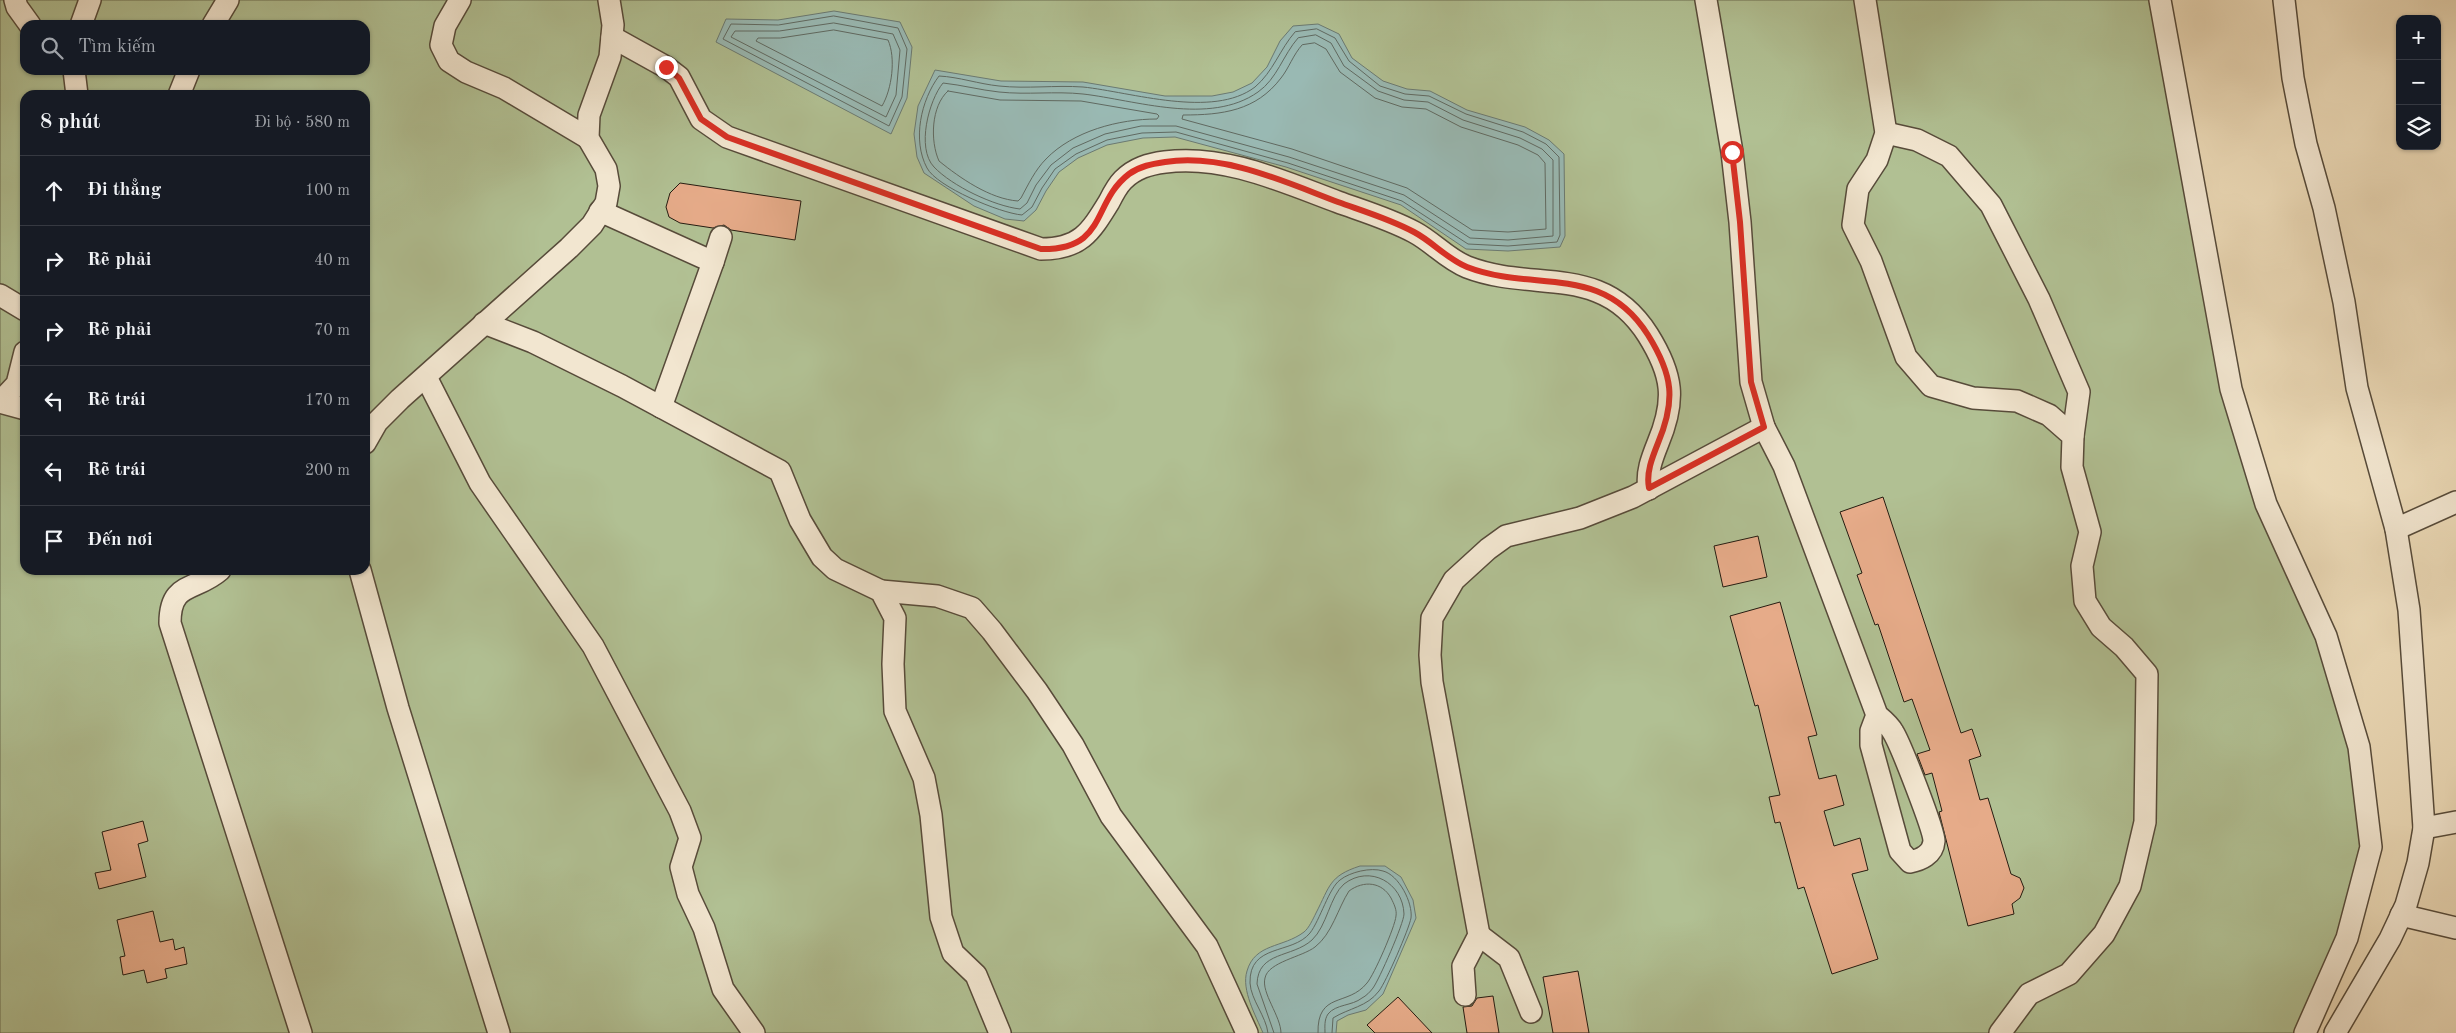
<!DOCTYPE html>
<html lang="vi">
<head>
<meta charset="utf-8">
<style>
	body { margin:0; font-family:"Old Standard TT",serif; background:#242831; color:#f1f3f6 }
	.controls { position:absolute; right:15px; top:15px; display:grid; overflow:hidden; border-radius:10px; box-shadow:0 1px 4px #0004 }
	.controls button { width:45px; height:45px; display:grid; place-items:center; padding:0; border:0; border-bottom:1px solid #363941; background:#171b24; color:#f1f3f6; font:25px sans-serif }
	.stop { position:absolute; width:15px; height:15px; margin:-11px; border:4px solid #d93025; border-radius:50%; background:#fff }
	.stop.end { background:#d93025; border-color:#fff; box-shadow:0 1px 5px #0008 }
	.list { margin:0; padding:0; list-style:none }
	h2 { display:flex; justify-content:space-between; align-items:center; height:65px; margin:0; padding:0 20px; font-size:21px }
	h2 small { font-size:16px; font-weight:400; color:#9ea1a6 }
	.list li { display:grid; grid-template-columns:32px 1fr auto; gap:15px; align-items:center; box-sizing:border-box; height:70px; padding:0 20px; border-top:1px solid #363941 }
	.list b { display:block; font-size:19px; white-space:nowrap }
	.list em { font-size:16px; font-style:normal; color:#9ea1a6 }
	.icon { flex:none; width:28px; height:28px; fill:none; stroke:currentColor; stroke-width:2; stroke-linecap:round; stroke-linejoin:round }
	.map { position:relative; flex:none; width:2456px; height:1033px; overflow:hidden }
	.search { position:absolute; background:#171b24; box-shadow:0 1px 4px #0004; left:20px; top:20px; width:350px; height:55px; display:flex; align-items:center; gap:12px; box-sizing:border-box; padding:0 18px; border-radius:15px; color:#9ea1a6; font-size:19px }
	.panel { position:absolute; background:#171b24; box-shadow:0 1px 4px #0004; left:20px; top:90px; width:350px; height:485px; border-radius:15px }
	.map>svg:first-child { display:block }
</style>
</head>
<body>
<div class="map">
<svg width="2456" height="1033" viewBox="0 0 2456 1033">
	<rect width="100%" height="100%" fill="#ebd9b6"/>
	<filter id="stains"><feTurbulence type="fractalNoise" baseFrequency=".004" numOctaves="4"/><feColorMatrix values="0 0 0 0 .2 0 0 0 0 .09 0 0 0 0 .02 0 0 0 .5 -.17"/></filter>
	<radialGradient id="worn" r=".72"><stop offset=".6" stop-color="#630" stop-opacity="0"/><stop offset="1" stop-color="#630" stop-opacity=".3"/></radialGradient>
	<!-- green -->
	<path fill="#b1c093" stroke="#6c6e52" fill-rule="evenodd" d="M 0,0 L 2153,0 L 2224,390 L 2320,638 L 2351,749 L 2363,847 L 2341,935 L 2297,1033 L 0,1033 ZM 25,25 L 365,25 L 365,70 L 25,70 ZM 25,95 L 365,95 L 365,570 L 25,570 Z"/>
	<!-- water -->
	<g fill="#99b9b3" stroke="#6b7a72">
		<polygon points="834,11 900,22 912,47 907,98 891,134 716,42 726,19 778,20"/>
		<polygon points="1318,24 1339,34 1352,58 1383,81 1407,89 1430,91 1467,110 1525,127 1549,140 1564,154 1565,236 1560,247 1508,251 1466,249 1401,205 1286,167 1175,137 1143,138 1107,145 1078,158 1059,172 1046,191 1036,210 1024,221 1005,219 974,206 924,173 917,157 914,134 918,106 935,70 1001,81 1083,82 1165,96 1212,96 1233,92 1252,83 1267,67 1280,41 1293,26"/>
		<path d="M 1360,866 L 1385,866 L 1401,877 L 1413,900 L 1416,918 L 1383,994 L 1366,1010 L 1348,1015 L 1337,1021 L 1336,1033 L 1263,1033 C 1256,1016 1241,990 1247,971 C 1255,943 1283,948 1304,932 C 1309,928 1313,919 1316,913 C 1330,886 1329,876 1360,866 Z"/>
	</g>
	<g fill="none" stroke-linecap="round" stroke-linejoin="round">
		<!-- shore -->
		<g stroke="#606a62" stroke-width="1">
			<polygon points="834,16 898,28 907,49 902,97 889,126 723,39 731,24 778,25"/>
			<polygon points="834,23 893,34 900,50 896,95 886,117 731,37 735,31 779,31"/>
			<path d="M 1317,29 L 1335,38 L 1349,61 L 1380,86 L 1405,94 L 1429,96 L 1466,114 L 1523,132 L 1546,144 L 1559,157 L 1560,235 L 1557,242 L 1508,246 L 1468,244 L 1402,201 L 1288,163 L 1176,132 L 1142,133 L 1107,140 L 1076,154 L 1055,169 L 1042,188 L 1032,207 L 1022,215 C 1000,213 937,187 927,168 C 912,140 921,100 939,76 C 959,77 979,84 999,86 C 1027,89 1055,85 1083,87 C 1131,92 1213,119 1255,87 C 1273,72 1280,49 1295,32 Z"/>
			<path d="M 834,30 L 888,40 C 896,58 892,89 882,106 L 756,41 L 758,38 L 780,38 Z"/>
			<path d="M 1316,35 L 1331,43 L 1344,66 L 1378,91 L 1404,100 L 1428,102 L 1463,120 L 1520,138 L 1542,149 L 1553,160 L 1553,236 L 1508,240 L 1470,238 L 1404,195 L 1289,157 L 1176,126 L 1141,126 L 1105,134 L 1073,148 L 1051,165 L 1036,185 L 1027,203 L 1020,209 C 994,206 952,186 934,167 C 916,148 929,100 943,83 C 962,85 980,90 999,92 C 1027,95 1055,91 1083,94 C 1135,100 1210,126 1258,92 C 1277,79 1283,55 1298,38 Z"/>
			<path d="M 1315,43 L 1326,49 L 1340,72 L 1375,98 L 1402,107 L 1426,109 L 1461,127 L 1518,145 L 1538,155 L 1545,163 L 1546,229 L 1508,232 L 1472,230 L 1407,188 L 1292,149 L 1182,119 L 1183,115 C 1222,115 1256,111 1281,78 C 1289,68 1293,55 1302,45 Z"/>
			<path d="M 948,91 L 1000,100 L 1081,101 L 1157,114 L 1159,116 L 1157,119 C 1119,119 1073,131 1046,159 C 1035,170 1028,185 1021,198 L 1018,201 C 990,199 960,178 939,161 C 930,141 931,106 948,91 Z"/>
			<path d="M 1268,1033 C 1266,1016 1251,1000 1250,983 C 1249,943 1292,955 1310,933 C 1320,920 1329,888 1340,880 C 1350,872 1371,867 1383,871 C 1399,875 1413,903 1411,918 C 1409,929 1386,982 1379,991 C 1367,1007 1349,1008 1333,1018 L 1332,1033"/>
			<path d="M 1274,1033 L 1257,984 C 1258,951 1292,958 1312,940 C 1327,926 1330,896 1344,884 C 1370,864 1403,883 1404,914 C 1404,923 1379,980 1373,988 C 1370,992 1366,996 1362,998 C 1352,1006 1336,1004 1328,1014 C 1324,1020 1325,1027 1325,1033"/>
			<path d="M 1281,1033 C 1281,1016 1261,993 1265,978 C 1268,962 1302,957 1315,947 C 1332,934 1338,908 1349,891 C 1364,880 1382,882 1391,898 C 1394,904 1397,910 1396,916 C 1395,927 1374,975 1367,983 C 1348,1007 1317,991 1318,1033"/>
		</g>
	</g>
	<!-- building -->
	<g fill="#e6ab89" stroke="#261c11">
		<polygon points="680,183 801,201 795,240 731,230 724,225 713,228 680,223 669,217 666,207 670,193"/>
		<polygon points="1883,497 1961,733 1972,729 1981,756 1969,760 1980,800 1988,798 2011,874 2020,878 2024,888 2020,898 2012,904 2014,914 1968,926 1939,812 1942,811 1932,773 1925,775 1917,754 1930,750 1912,699 1904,702 1878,624 1875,625 1857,575 1862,573 1840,512"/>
		<polygon points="1758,536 1767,577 1723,587 1714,546"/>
		<polygon points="1780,602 1817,735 1808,737 1819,779 1836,775 1844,805 1824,811 1834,846 1860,838 1868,870 1852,874 1878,959 1832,974 1804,887 1798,889 1780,822 1775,823 1769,797 1780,795 1758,705 1755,706 1730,616"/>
		<polygon points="143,821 148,841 138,844 146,877 99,889 95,873 111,870 102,832"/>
		<polygon points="153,911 160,942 173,939 175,950 184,947 187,964 165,969 167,978 147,983 144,970 123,975 120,957 125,956 117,920"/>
		<polygon points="1578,971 1589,1033 1553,1033 1543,977"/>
		<polygon points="1493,996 1499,1033 1467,1033 1463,1007 1472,1006 1477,998"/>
		<polygon points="1398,997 1432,1033 1375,1033 1367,1025"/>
	</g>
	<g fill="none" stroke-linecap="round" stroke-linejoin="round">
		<!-- minor casing -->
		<g stroke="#574b3a" stroke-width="24">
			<g id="minor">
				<polyline points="15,0 17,7 30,25"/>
				<polyline points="460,0 445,26 441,45 449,61 466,72 504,88 588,138"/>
				<path d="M 1706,0 L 1732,152 L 1740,222 L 1751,382 L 1764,427 L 1784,466 L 1877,715 C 1883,720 1890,726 1893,732 C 1901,745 1934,830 1934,841 C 1933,855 1920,860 1910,862 L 1900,851 L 1871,745 L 1871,731 L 1877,715"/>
				<polyline points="1865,0 1886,133 1877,160 1858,189 1853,225 1871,261 1906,357 1931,386 1973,398 2017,401 2049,415 2073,436 2072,467 2090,532 2082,566 2085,601 2101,627 2124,647 2147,674 2145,822 2130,886 2104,934 2069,974 2029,994 2000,1033"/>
				<polyline points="2160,0 2231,389 2266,504 2326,636 2359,747 2371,847 2347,938 2305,1033"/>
				<polyline points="2284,0 2293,78 2306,144 2324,208 2344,302 2357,388 2396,529 2409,610 2424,828 2418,863 2406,905 2390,939 2335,1033"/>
				<polyline points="81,25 90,0"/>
				<polyline points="213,25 228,0"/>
				<path d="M 612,37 L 666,67 L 679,77 L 701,119 L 727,137 L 1041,249 C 1080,249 1090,233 1109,202 C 1113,194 1117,186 1123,180 C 1135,168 1149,164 1165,162 C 1224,154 1284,182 1338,202 C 1363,211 1390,219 1414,232 C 1433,242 1447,259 1467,267 C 1534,293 1602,262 1648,335 C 1673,375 1676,400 1658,443 C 1652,458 1646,473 1649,489"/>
				<polyline points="74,70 77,95"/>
				<polyline points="179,95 189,70"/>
				<polyline points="1886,133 1917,140 1949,156 1991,205 2039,299 2079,392 2073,436"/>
				<polyline points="600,211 713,262 661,407"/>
				<polyline points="713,262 721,237"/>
				<polyline points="0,295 25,310"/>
				<polyline points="484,323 533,342 622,386 780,471 800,520 822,557 835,569 881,591 895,618 893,664 895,711 924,778 931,815 941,917 953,953 976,975 1000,1033"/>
				<polyline points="426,377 480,483 593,646 680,811 690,838 681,867 688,894 704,928 723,989 754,1033"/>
				<polyline points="0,402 17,384 25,352"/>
				<polyline points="0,402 25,409"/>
				<polyline points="365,443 377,422 400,399 569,248 592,225 606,203 609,186 606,169 588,138 589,115 610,57 613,25 609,0"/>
				<polyline points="2396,529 2456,502"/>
				<path d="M 220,570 C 195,592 170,581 170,623 L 301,1033"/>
				<polyline points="360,570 398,708 499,1033"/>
				<polyline points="881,591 937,596 972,608 992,631 1037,691 1073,745 1111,816 1207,946 1247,1033"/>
				<polyline points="2424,828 2456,822"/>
				<polyline points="2401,915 2456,928"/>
				<polyline points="1479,935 1509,958 1531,1012"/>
				<polyline points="1465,995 1463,966 1479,935 1432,682 1430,655 1432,618 1454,580 1488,549 1506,536 1580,518 1633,497 1764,427"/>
			</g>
		</g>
		<!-- minor -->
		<use href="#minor" stroke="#f2e6d0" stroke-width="21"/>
	</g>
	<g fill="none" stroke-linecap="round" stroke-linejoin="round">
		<!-- route -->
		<path stroke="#d93025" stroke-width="6" d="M 666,67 L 679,78 L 701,119 L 727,137 L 1041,249 C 1108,250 1091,203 1129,174 C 1140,166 1152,164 1165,162 C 1224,153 1285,182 1338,202 C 1363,211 1390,219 1414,232 C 1433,242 1447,259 1467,267 C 1534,293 1602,262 1648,335 C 1673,375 1676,400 1658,443 C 1652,458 1646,473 1649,488 L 1764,427 L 1751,382 L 1740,222 L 1732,152"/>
	</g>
	<rect width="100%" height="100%" filter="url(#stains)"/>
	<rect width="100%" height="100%" fill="url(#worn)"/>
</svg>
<div class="controls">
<button>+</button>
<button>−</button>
<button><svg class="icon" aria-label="layers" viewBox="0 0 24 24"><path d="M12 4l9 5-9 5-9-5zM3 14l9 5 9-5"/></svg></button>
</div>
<div class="stop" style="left:1732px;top:152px"></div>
<div class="stop end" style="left:666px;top:67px"></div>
<div class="search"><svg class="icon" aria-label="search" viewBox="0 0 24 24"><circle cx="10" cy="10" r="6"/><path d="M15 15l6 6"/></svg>Tìm kiếm</div>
<section class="panel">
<h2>8 phút<small>Đi bộ · 580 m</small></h2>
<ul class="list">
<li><svg class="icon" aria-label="ahead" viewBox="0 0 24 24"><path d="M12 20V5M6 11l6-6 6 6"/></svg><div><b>Đi thẳng</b></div><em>100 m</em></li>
<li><svg class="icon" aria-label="right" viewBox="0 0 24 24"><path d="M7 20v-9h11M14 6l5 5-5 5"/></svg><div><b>Rẽ phải</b></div><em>40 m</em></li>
<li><svg class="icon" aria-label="right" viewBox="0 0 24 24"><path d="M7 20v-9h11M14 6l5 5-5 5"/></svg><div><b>Rẽ phải</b></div><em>70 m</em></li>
<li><svg class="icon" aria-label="left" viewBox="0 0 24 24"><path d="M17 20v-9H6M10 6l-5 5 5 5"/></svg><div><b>Rẽ trái</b></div><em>170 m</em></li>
<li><svg class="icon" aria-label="left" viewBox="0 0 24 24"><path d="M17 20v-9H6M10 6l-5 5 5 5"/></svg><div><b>Rẽ trái</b></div><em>200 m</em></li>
<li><svg class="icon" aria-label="arrive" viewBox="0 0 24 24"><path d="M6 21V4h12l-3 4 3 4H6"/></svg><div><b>Đến nơi</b></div></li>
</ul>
</section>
</div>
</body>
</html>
